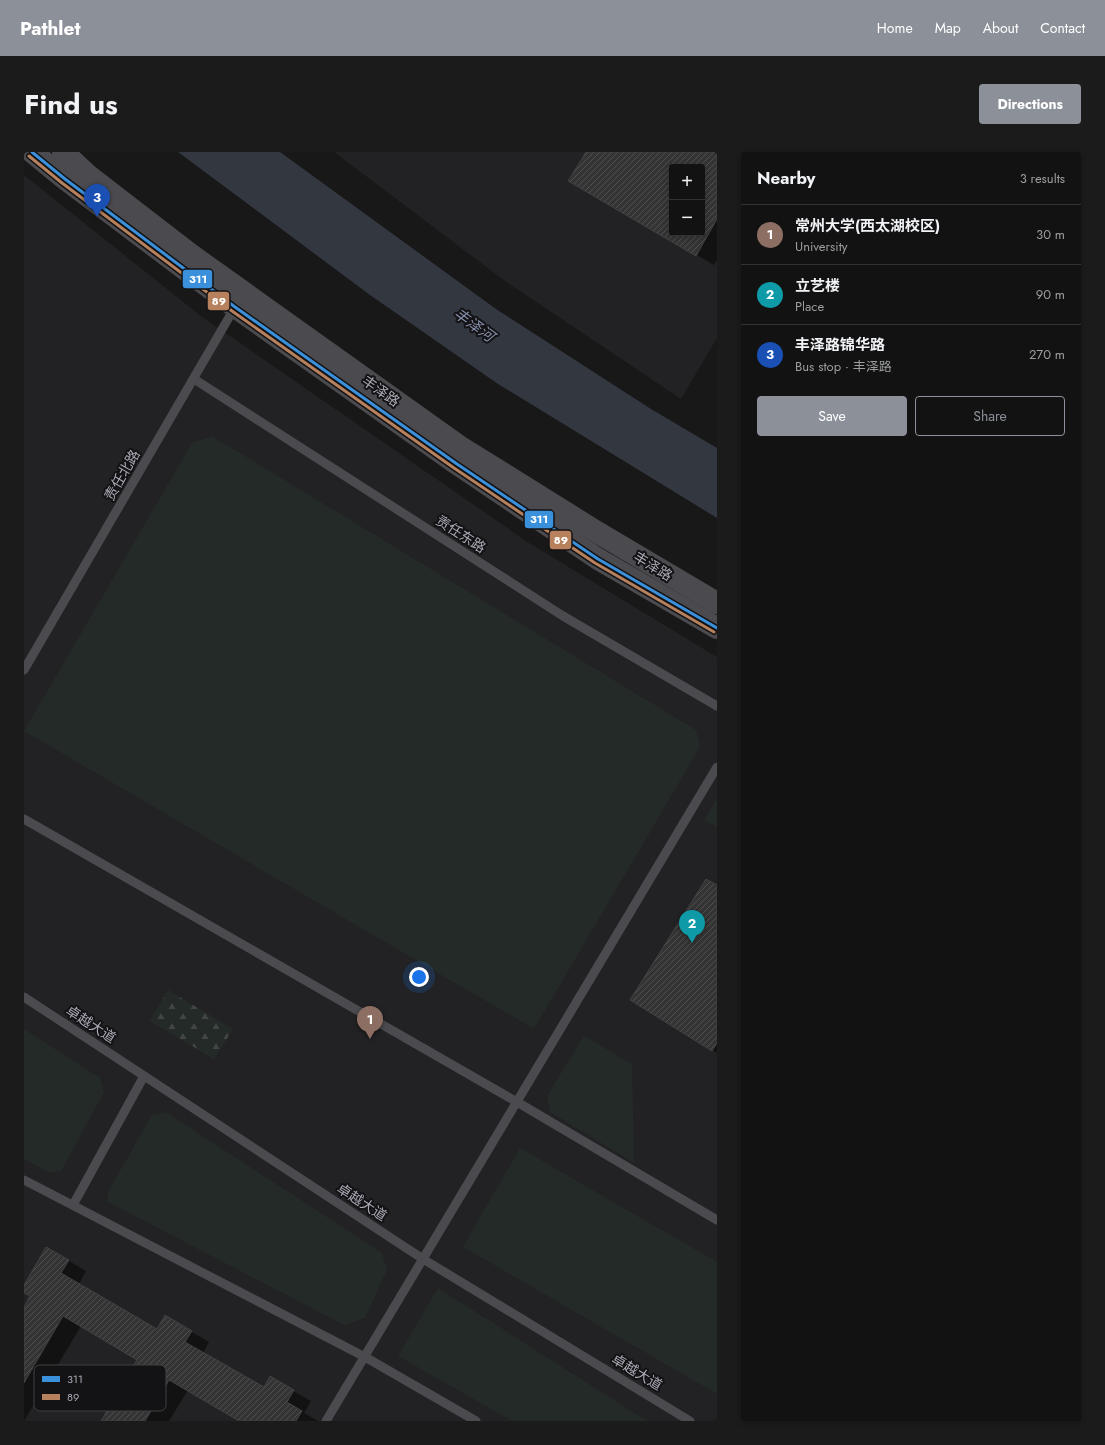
<!DOCTYPE html>
<html lang="en">
<head>
<meta charset="utf-8">
<style>
	body { margin:0; font-family:Jost,"Noto Sans SC",sans-serif; background:#1b1b1b; color:#f1f3f6 }
	.controls { position:absolute; right:12px; top:12px; display:grid; overflow:hidden; border-radius:4px; box-shadow:0 2px 6px #0003 }
	.controls button { width:36px; height:36px; display:grid; place-items:center; padding:0; border:0; border-bottom:1px solid #313232; background:#121212; color:#f1f3f6; font:20px sans-serif }
	.you { position:absolute; left:395px; top:825px; width:14px; height:14px; margin:-10px; border:3px solid #fff; border-radius:50%; background:#1a73e8; box-shadow:0 0 0 6px #1a73e833 }
	.badge { display:grid; place-items:center; width:26px; height:26px; border-radius:50%; background:#8c9099; color:#fff; font-size:13px; font-weight:700 }
	.pin { position:absolute; translate:-50% -33px; filter:drop-shadow(0 1px 2px #0008) }
	.pin::after { content:''; position:absolute; top:21px; width:14px; height:12px; background:inherit; clip-path:polygon(0 0,100% 0,50% 100%) }
	.list { margin:0; padding:0; list-style:none }
	h2 { display:flex; justify-content:space-between; align-items:center; height:52px; margin:0; padding:0 16px; font-size:17px }
	h2 small { font-size:13px; font-weight:400; color:#9c9e9f }
	.list li { display:grid; grid-template-columns:26px 1fr auto; gap:12px; align-items:center; box-sizing:border-box; height:60px; padding:0 16px; border-top:1px solid #313232 }
	.list b { display:block; font-size:15px; white-space:nowrap }
	.list p { margin:0; font-size:13px; white-space:nowrap; color:#9c9e9f }
	.list em { font-size:13px; font-style:normal; color:#9c9e9f }
	.actions { display:flex; gap:8px; padding:12px 16px }
	.actions a { flex:1; padding:9px 0; border:1px solid #8c9099; border-radius:4px; text-align:center; font-size:14px; color:#8c9099 }
	.actions .main { background:#8c9099; color:#fff }
	.map { position:relative; flex:none; width:693px; height:1269px; overflow:hidden; border-radius:4px }
	header { display:flex; align-items:center; gap:24px; box-sizing:border-box; height:56px; padding:0 20px; background:#8c9099; color:#fff }
	header strong { font-size:19px }
	nav { display:flex; gap:22px; margin-inline-start:auto; font-size:14px }
	.intro { display:flex; align-items:center; justify-content:space-between; box-sizing:border-box; height:96px; padding:0 24px }
	h1 { margin:0; font-size:28px }
	.button { padding:10px 18px; border-radius:4px; background:#8c9099; color:#fff; font-size:14px; font-weight:700 }
	main { display:flex; gap:24px; padding:0 24px }
	aside { flex:1; background:#121212; border-radius:4px; box-shadow:0 2px 6px #0003 }
	.map>svg:first-child { display:block }
</style>
</head>
<body>
<header>
<strong>Pathlet</strong>
<nav><a>Home</a><a>Map</a><a>About</a><a>Contact</a></nav>
</header>
<div class="intro"><h1>Find us</h1><a class="button">Directions</a></div>
<main>
<div class="map">
<svg width="693" height="1269" viewBox="0 0 693 1269">
	<defs>
		<pattern id="forest-firs" width="22" height="20" patternUnits="userSpaceOnUse"><rect width="22" height="20" fill="#242a27"/><path d="M5 1l3.5 6h-7zM16 11l3.5 6h-7z" fill="#414644"/></pattern>
		<pattern id="building-hatch" width="6" height="6" patternUnits="userSpaceOnUse"><rect width="6" height="6" fill="#343435"/><path d="M-1 1l2-2M0 6l6-6M5 7l2-2" fill="none" stroke="#4f4f50"/></pattern>
	</defs>
	<rect width="100%" height="100%" fill="#181818"/>
	<!-- built -->
	<g fill="#222224" fill-rule="evenodd">
		<path d="M 310,0 L 693,0 L 693,186 L 657,247 L 481,129 ZM 648,15 L 678,15 L 678,81 L 648,81 Z"/>
		<polygon points="0,23 177,164 505,391 693,505 693,1269 0,1269"/>
	</g>
	<!-- grass -->
	<g fill="#242a27">
		<polygon points="188,284 672,578 676,595 510,877 0,579 168,291"/>
		<polygon points="693,647 693,675 680,668"/>
		<polygon points="0,877 76,926 80,940 37,1019 24,1020 0,1007"/>
		<polygon points="560,884 608,912 610,1011 526,960 523,944"/>
		<polygon points="142,960 358,1101 363,1118 341,1166 320,1173 84,1050 84,1040 128,963"/>
		<polygon points="496,996 693,1110 693,1242 439,1095"/>
		<polygon points="414,1136 623,1269 488,1269 374,1204"/>
	</g>
	<!-- forest -->
	<polygon fill="url(#forest-firs)" points="144,838 209,877 190,907 126,869"/>
	<!-- water -->
	<polygon fill="#333740" points="154,0 256,0 472,157 627,257 693,296 693,366 474,232 346,143"/>
	<!-- shadow -->
	<g fill="#0007" fill-rule="evenodd">
		<path d="M 563,0 L 693,0 L 693,108 L 690,113 L 546,29 ZM 648,15 L 678,15 L 678,81 L 648,81 Z"/>
		<polygon points="693,734 693,901 608,848"/>
		<polygon points="23,1096 62,1119 55,1132 134,1178 141,1164 185,1190 179,1201 240,1236 246,1226 287,1249 280,1261 294,1269 217,1269 164,1238 145,1269 78,1269 114,1207 57,1174 0,1269 0,1157 7,1144 0,1140 0,1135"/>
	</g>
	<!-- building -->
	<g fill="url(#building-hatch)" stroke="#414144" fill-rule="evenodd">
		<path d="M 562,0 L 693,0 L 693,67 L 672,104 L 544,29 ZM 648,15 L 678,15 L 678,81 L 648,81 Z"/>
		<polygon points="682,727 693,733 693,891 688,899 606,848"/>
		<polygon points="22,1095 45,1108 37,1121 133,1177 141,1163 168,1179 161,1190 240,1235 246,1224 270,1238 263,1250 278,1259 272,1269 215,1269 145,1228 121,1269 77,1269 113,1208 39,1164 0,1231 0,1155 6,1144 0,1141 0,1133"/>
	</g>
	<g fill="none" stroke-linecap="round" stroke-linejoin="round">
		<!-- service -->
		<g stroke="#4b4a4e" stroke-width="9">
			<polyline points="170,227 539,464 693,554"/>
			<polyline points="0,518 211,155"/>
			<polyline points="0,667 493,950 693,1068"/>
			<polyline points="0,845 399,1107 666,1269"/>
			<polyline points="0,1028 341,1205 452,1269"/>
			<polyline points="49,1053 120,924"/>
			<polyline points="302,1269 693,615"/>
		</g>
		<!-- tertiary -->
		<g stroke="#4b4a4e" stroke-width="22">
			<polyline points="8,0 41,27 211,155 433,312 574,407 693,476"/>
			<polyline points="39,0 65,24 166,102 435,294 573,380 693,451"/>
		</g>
		<!-- bus-1 casing -->
		<g stroke="#131214" stroke-width="6">
			<polyline id="bus-1" points="8,0 41,27 211,155 433,312 574,407 693,476"/>
		</g>
		<!-- bus-2 casing -->
		<g stroke="#131214" stroke-width="6">
			<polyline id="bus-2" points="5,4 38,31 208,159 430,316 571,411 690,480"/>
		</g>
		<!-- bus-1 -->
		<use href="#bus-1" stroke="#3a90db" stroke-width="3"/>
		<!-- bus-2 -->
		<use href="#bus-2" stroke="#b6815c" stroke-width="3"/>
	</g>
	<g text-anchor="middle" stroke-width="4" stroke-linejoin="round" paint-order="stroke">
		<!-- street labels -->
		<g font-size="14" fill="#ababb7" stroke="#131214">
			<text transform="translate(357 239) rotate(35)" y="5">丰泽路</text>
			<text transform="translate(98 323) rotate(-60)" y="5">责任北路</text>
			<text transform="translate(437 382) rotate(33)" y="5">责任东路</text>
			<text transform="translate(629 414) rotate(31)" y="5">丰泽路</text>
			<text transform="translate(67 872) rotate(33)" y="5">卓越大道</text>
			<text transform="translate(338 1050) rotate(33)" y="5">卓越大道</text>
			<text transform="translate(613 1220) rotate(31)" y="5">卓越大道</text>
		</g>
		<!-- water labels -->
		<g font-size="15" font-style="italic" fill="#8790ad" stroke="#131214">
			<text transform="translate(450 173) rotate(36)" y="5">丰泽河</text>
		</g>
	</g>
	<!-- legend -->
	<rect x="10" y="1213" width="132" height="46" rx="6" fill="#131214" stroke="#414045" stroke-width="1"/>
	<rect x="18" y="1224" width="18" height="6" fill="#3a90db"/>
	<rect x="18" y="1242" width="18" height="6" fill="#b6815c"/>
	<g font-size="11" fill="#ababb7">
		<text x="43" y="1231">311</text>
		<text x="43" y="1249">89</text>
	</g>
	<g stroke="#131214" stroke-width="1.5">
		<rect x="158" y="117" width="31" height="20" rx="4" fill="#3a90db"/>
		<rect x="183" y="139" width="23" height="20" rx="4" fill="#b6815c"/>
		<rect x="500" y="358" width="30" height="19" rx="4" fill="#3a90db"/>
		<rect x="525" y="378" width="23" height="20" rx="4" fill="#b6815c"/>
	</g>
	<g font-size="11" text-anchor="middle" font-weight="bold" fill="#fff">
		<text x="174" y="131">311</text>
		<text x="195" y="153">89</text>
		<text x="515" y="371">311</text>
		<text x="537" y="392">89</text>
	</g>
</svg>
<div class="controls">
<button>+</button>
<button>−</button>
</div>
<div class="you"></div>
<div class="pin badge" style="left:346px;top:887px;background:#8d6e63">1</div>
<div class="pin badge" style="left:668px;top:791px;background:#0f9aa8">2</div>
<div class="pin badge" style="left:73px;top:65px;background:#1a4fb4">3</div>
</div>
<aside>
<h2>Nearby<small>3 results</small></h2>
<ul class="list">
<li><span class="badge" style="background:#8d6e63">1</span><div><b>常州大学(西太湖校区)</b><p>University</p></div><em>30 m</em></li>
<li><span class="badge" style="background:#0f9aa8">2</span><div><b>立艺楼</b><p>Place</p></div><em>90 m</em></li>
<li><span class="badge" style="background:#1a4fb4">3</span><div><b>丰泽路锦华路</b><p>Bus stop · 丰泽路</p></div><em>270 m</em></li>
</ul>
<div class="actions"><a class="main">Save</a><a>Share</a></div>
</aside>
</main>
</body>
</html>
